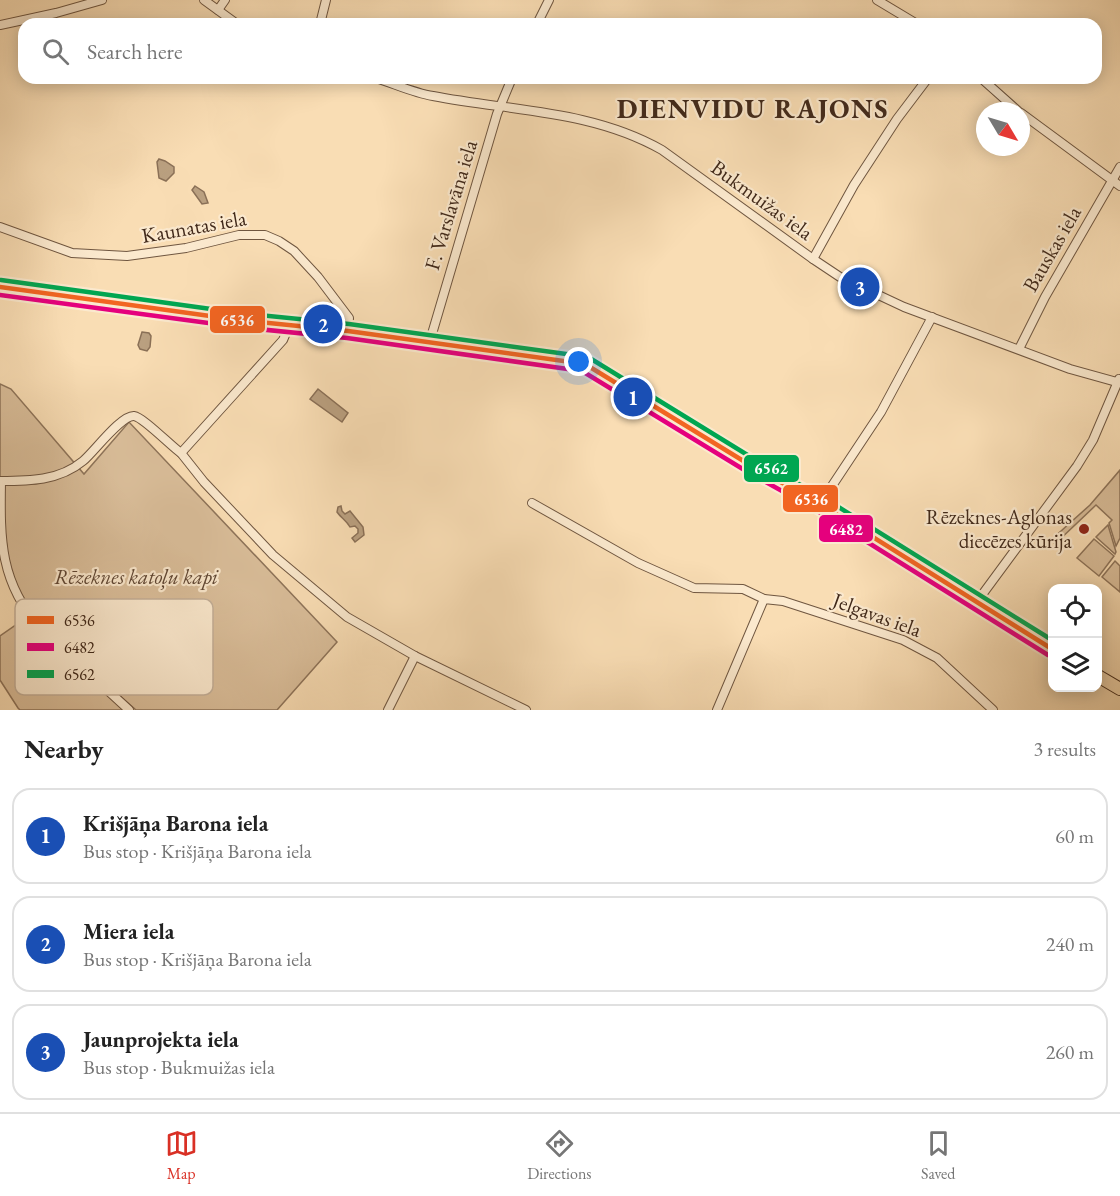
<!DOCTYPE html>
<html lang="en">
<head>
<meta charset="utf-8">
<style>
	body { margin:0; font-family:"EB Garamond",serif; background:#f6f6f6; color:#222 }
	.controls { position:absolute; right:18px; bottom:18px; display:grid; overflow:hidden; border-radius:12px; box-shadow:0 3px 15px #0003 }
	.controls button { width:54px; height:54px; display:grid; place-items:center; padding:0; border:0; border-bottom:2px solid #e0e0e0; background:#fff; color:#222; font:30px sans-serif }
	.compass { position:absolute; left:976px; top:102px; width:54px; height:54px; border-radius:50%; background:#fff; box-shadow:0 3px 15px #0003; rotate:128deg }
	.you { position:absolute; left:579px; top:362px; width:21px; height:21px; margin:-15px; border:4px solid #fff; border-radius:50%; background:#1a73e8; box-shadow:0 0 0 9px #1a73e833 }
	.badge { display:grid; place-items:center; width:39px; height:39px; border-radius:50%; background:#d93025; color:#fff; font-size:20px; font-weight:700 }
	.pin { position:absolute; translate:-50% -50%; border:3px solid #fff; box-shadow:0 2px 6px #0006 }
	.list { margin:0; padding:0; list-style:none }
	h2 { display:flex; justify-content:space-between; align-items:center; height:78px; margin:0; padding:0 24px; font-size:26px }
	h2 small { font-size:20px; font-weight:400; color:#767676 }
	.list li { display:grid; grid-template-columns:39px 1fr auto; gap:18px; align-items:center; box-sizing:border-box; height:96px; margin:0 12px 12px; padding:0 12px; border:2px solid #e0e0e0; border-radius:18px }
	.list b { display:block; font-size:22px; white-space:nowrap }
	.list p { margin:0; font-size:20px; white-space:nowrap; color:#767676 }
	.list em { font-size:20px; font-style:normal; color:#767676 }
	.icon { flex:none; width:33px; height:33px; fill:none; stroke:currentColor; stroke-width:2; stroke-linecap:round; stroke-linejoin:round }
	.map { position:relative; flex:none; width:1120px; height:710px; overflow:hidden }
	.search { position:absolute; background:#fff; box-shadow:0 3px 15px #0003; left:18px; right:18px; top:18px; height:66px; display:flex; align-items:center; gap:15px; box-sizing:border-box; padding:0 21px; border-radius:18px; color:#767676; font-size:22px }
	.sheet { height:402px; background:#fff }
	nav { display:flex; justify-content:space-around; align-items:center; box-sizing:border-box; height:84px; border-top:2px solid #e0e0e0; background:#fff; font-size:16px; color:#767676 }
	nav a { display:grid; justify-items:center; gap:3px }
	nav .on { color:#d93025 }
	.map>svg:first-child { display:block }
</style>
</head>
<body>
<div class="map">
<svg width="1120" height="710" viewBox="0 0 1120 710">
	<rect width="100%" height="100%" fill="#f9ddb4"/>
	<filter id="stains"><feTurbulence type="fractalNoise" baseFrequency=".00333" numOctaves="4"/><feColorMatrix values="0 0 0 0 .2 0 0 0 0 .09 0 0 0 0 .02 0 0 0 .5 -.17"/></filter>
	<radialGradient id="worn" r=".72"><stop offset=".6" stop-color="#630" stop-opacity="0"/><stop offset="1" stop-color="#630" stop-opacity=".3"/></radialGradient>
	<!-- green -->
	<g fill="#dabe9a" stroke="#8e745a" stroke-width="1.5">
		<polygon points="0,384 11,389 84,474 129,422 337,642 277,710 136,710 70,652 25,606 10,574 0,488"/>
		<polygon points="1120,470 1120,538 1116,546 1109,523 1112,520 1096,505 1055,544 1051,540 1090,505"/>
		<polygon points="1108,525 1116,552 1115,554 1096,537"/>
		<polygon points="1094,539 1114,556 1099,576 1077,558"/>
		<polygon points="1115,561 1120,566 1120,592 1102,577"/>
		<polygon points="23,620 63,653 125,710 20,710 18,708 0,680 0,636"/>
	</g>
	<!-- water -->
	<g fill="#baa080" stroke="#8a7057" stroke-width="1.5">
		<polygon points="159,159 165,161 174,167 174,173 166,181 159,178 157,162"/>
		<polygon points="195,186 204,192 208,203 202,204 192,190"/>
		<polygon points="142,332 149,333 151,336 150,347 147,351 140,349 138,345"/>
		<polygon points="318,389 348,413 342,422 310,399"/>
		<path d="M 341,506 L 342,511 L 345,514 L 350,511 L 363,527 L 364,535 L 355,542 L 352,538 L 358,533 L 358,529 L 355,526 L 350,527 C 346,520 341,518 337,512 L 338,507 Z"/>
	</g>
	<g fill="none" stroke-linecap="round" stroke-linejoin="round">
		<!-- minor casing -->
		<g stroke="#6f5640" stroke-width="10">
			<g id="minor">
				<polyline points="204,0 237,24"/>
				<polyline points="877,0 917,24"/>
				<polyline points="218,10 225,0"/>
				<polyline points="320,24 326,0"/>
				<polyline points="537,24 549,0"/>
				<polyline points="0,25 56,13 102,0"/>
				<path d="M 376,78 C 395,84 414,93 433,96 C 510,111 592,110 662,150 L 813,259 L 840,277 L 904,307 L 1070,369 L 1120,383"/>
				<polyline points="981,78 1018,111"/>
				<polyline points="1021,113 1120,186"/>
				<polyline points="0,227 72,253 127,256 186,248 239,235 265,235 279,241 294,251 318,277 349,318 348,331"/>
				<polyline points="813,259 854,185 897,119 928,78"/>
				<polyline points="289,326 283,340 181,453 204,482 273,555 347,617 415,656 526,710"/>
				<polyline points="429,344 497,114 512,78"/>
				<polyline points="1019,349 1045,297 1120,167"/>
				<path d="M 0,481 C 29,481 59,481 83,461 C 94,452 121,415 134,416 C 143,417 172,447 181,453"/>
				<path d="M 1,481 C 0,541 0,583 41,629 L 129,710"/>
				<polyline points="532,503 638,563 694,588 743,589 764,599"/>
				<polyline points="820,504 881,412 932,317"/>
				<polyline points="976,603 1077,466 1093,440 1119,379"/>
				<polyline points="388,710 415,656"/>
				<polyline points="717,710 764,599 783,601 903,640 937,658 993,710"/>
			</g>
		</g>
		<!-- primary casing -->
		<g stroke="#41291a" stroke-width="14">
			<g id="primary">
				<polyline points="0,287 239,320 348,331 585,364 750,465 820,504 1052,649"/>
				<polyline points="1098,676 1120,689"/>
			</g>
		</g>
		<!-- minor -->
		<use href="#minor" stroke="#fbe9ce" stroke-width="8"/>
		<!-- primary -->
		<use href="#primary" stroke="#f9ddb4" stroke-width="12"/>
		<!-- bus-1 casing -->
		<g stroke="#fbe9ce" stroke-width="9">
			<polyline id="bus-1" points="0,287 239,320 348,331 585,364 750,465 820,504 1052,649"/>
		</g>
		<!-- bus-2 casing -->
		<g stroke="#fbe9ce" stroke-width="9">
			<polyline id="bus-2" points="0,295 238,327 347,338 582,371 746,471 816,510 1048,655"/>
		</g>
		<!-- bus-3 casing -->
		<g stroke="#fbe9ce" stroke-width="9">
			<polyline id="bus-3" points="1,280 240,313 349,324 588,357 754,459 824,498 1052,640"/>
		</g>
		<!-- bus-1 -->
		<use href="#bus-1" stroke="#f26522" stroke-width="4.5"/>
		<!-- bus-2 -->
		<use href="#bus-2" stroke="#e5007d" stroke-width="4.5"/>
		<!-- bus-3 -->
		<use href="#bus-3" stroke="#00a651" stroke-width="4.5"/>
	</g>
	<!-- markers -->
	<circle fill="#8f2418" stroke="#fbe9ce" stroke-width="2" cx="1084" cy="529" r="6"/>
	<g text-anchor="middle" stroke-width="4.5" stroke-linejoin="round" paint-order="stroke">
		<!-- street labels -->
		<g font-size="21" fill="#41291a" stroke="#fbe9ce">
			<text transform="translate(762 200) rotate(36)" y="7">Bukmuižas iela</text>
			<text transform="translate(451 205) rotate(-73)" y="7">F. Varslavāna iela</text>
			<text transform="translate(194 227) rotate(-10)" y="7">Kaunatas iela</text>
			<text transform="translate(1052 249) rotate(-60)" y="7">Bauskas iela</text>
			<text transform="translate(877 615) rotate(20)" y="7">Jelgavas iela</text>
		</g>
		<!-- poi labels -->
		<g font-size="21" fill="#41291a" stroke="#fbe9ce" text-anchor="end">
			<text x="1072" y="524">Rēzeknes-Aglonas<tspan x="1072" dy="24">diecēzes kūrija</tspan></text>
		</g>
		<!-- park labels -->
		<g font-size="21" font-style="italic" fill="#604734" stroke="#fbe9ce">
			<text x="136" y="584">Rēzeknes katoļu kapi</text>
		</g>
		<!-- district labels -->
		<g font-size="27" font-weight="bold" letter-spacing="1.5" fill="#41291a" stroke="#fbe9ce">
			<text x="753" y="118">DIENVIDU RAJONS</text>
		</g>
	</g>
	<!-- legend -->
	<rect x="15" y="599" width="198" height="96" rx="9" fill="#fbe9ce" stroke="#c3af98" stroke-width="1.5"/>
	<rect x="27" y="616" width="27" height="8" fill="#f26522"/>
	<rect x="27" y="643" width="27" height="8" fill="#e5007d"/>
	<rect x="27" y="670" width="27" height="8" fill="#00a651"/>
	<g font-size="16" fill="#41291a">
		<text x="64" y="626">6536</text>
		<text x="64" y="653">6482</text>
		<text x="64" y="680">6562</text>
	</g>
	<g stroke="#fbe9ce" stroke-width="2">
		<rect x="209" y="305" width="57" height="29" rx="6" fill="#f26522"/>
		<rect x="743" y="454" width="57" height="29" rx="6" fill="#00a651"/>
		<rect x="782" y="484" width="57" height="29" rx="6" fill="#f26522"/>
		<rect x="818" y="514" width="56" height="29" rx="6" fill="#e5007d"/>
	</g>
	<g font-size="16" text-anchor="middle" font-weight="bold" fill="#fff">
		<text x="237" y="326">6536</text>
		<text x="771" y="474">6562</text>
		<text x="811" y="505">6536</text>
		<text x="846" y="535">6482</text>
	</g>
	<rect width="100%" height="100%" filter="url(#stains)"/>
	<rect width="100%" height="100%" fill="url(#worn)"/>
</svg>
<div class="controls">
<button><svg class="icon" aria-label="locate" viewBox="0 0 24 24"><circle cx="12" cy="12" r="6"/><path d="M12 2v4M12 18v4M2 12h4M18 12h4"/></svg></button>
<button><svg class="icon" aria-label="layers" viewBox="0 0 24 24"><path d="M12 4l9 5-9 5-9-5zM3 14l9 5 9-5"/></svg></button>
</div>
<svg class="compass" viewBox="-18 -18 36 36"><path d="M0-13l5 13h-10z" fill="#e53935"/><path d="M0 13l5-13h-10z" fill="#767676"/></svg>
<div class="you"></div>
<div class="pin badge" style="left:633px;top:397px;background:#1a4fb4">1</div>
<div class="pin badge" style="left:323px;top:324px;background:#1a4fb4">2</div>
<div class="pin badge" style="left:860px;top:287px;background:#1a4fb4">3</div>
<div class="search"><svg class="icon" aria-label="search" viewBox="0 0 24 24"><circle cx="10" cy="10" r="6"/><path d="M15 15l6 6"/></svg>Search here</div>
</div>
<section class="sheet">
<h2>Nearby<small>3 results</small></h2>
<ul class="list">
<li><span class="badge" style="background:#1a4fb4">1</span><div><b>Krišjāņa Barona iela</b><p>Bus stop · Krišjāņa Barona iela</p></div><em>60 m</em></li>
<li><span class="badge" style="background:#1a4fb4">2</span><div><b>Miera iela</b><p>Bus stop · Krišjāņa Barona iela</p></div><em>240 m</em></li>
<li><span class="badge" style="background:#1a4fb4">3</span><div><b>Jaunprojekta iela</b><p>Bus stop · Bukmuižas iela</p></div><em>260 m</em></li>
</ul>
</section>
<nav>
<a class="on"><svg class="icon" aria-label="map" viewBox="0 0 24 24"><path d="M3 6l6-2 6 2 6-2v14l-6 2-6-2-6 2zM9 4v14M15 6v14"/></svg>Map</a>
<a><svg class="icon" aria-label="directions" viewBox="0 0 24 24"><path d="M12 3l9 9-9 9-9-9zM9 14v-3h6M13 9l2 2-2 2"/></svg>Directions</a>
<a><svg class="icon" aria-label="saved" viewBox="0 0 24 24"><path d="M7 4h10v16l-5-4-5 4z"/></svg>Saved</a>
</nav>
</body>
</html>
